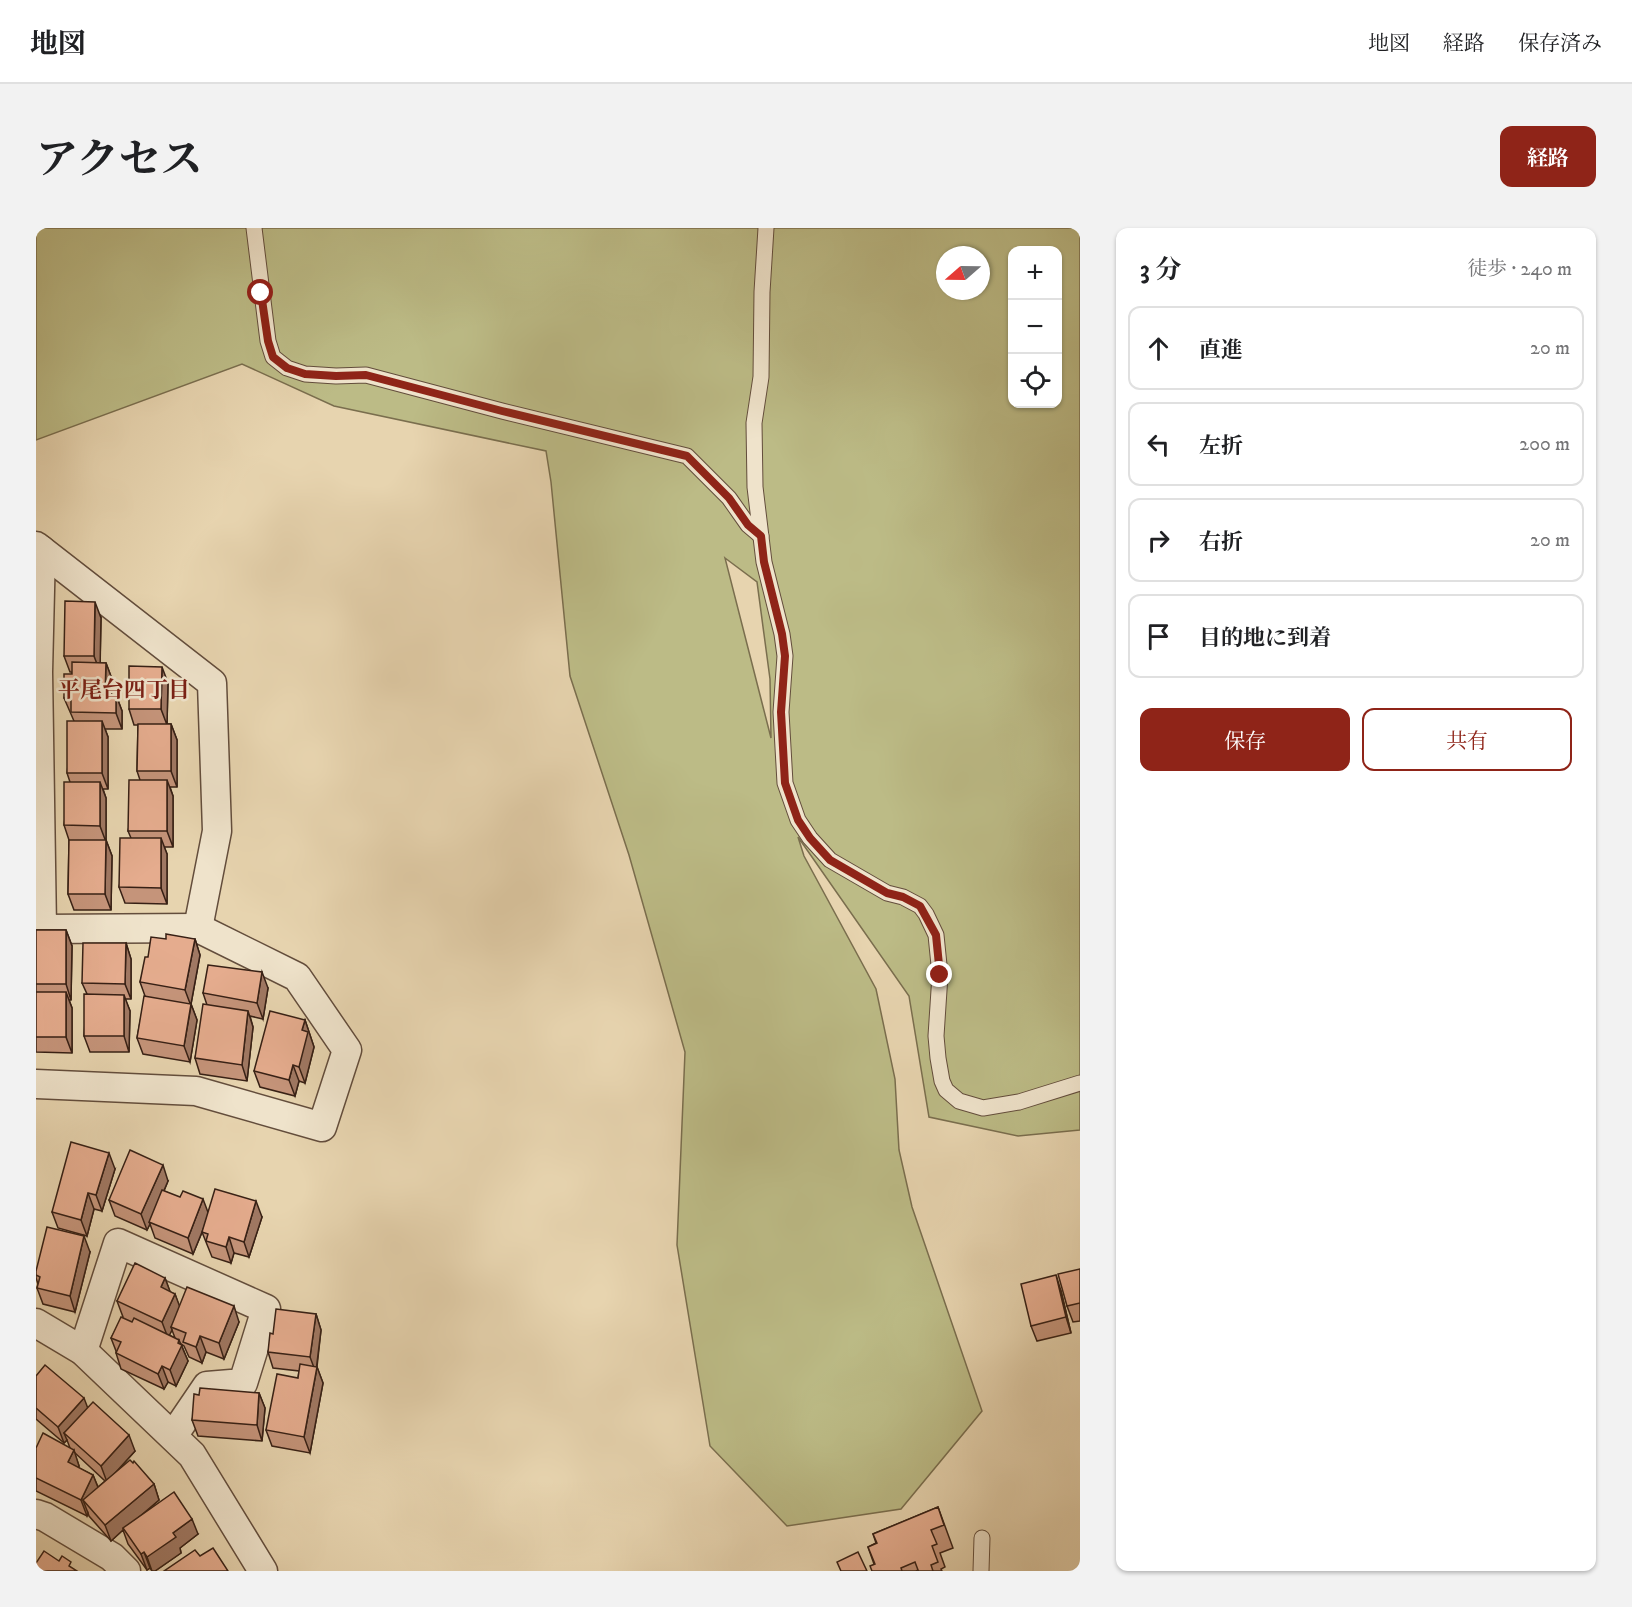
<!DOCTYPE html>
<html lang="ja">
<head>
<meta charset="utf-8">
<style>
	body { margin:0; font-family:"IM FELL DW Pica","Noto Serif JP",serif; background:#f2f2f2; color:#202124 }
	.controls { position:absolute; right:18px; top:18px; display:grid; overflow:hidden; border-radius:12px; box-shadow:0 2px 4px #0004 }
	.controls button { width:54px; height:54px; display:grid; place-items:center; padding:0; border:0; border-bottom:2px solid #e0e0e0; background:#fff; color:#202124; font:30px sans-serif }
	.compass { position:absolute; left:900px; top:18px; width:54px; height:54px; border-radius:50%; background:#fff; box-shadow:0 2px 4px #0004; rotate:250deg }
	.stop { position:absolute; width:18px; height:18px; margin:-14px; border:4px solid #8f2418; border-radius:50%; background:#fff }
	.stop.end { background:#8f2418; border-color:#fff; box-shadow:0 2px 6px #0008 }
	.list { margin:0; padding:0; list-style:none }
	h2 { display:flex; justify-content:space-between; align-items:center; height:78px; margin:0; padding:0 24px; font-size:26px }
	h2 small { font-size:20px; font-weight:400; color:#757577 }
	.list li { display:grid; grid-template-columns:39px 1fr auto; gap:18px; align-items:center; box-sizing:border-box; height:84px; margin:0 12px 12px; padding:0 12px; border:2px solid #e0e0e0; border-radius:12px }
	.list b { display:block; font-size:22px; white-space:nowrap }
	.list em { font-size:20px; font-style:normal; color:#757577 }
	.actions { display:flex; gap:12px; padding:18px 24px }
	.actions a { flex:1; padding:14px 0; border:2px solid #8f2418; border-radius:12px; text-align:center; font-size:21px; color:#8f2418 }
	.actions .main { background:#8f2418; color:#fff }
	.icon { flex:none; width:33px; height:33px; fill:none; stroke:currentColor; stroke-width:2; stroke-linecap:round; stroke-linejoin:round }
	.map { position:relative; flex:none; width:1044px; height:1343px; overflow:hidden; border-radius:12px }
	header { display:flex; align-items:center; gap:36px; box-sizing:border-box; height:84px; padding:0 30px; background:#fff; border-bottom:2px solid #e0e0e0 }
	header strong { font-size:28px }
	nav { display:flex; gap:33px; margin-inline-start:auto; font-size:21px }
	.intro { display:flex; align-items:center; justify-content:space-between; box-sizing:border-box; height:144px; padding:0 36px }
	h1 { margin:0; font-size:42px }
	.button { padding:15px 27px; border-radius:12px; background:#8f2418; color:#fff; font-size:21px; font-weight:700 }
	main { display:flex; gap:36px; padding:0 36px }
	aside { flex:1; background:#fff; border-radius:12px; box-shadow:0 2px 4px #0004 }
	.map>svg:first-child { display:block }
</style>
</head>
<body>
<header>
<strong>地図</strong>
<nav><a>地図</a><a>経路</a><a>保存済み</a></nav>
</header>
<div class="intro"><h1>アクセス</h1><a class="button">経路</a></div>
<main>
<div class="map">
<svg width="1044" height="1343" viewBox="0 0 1044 1343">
	<rect width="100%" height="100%" fill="#e7d4af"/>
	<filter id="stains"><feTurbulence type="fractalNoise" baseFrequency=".00333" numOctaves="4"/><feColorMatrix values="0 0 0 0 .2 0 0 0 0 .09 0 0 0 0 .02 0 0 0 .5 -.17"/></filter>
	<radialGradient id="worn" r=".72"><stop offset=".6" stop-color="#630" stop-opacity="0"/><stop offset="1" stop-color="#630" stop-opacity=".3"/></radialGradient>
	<!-- green -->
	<path fill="#bcbb86" stroke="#7a6e4e" stroke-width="1.5" fill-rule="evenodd" d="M 0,0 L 1044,0 L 1044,902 L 982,908 L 893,889 L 873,768 L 762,609 L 768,628 L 840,761 L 859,851 L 863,922 L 876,979 L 946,1183 L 865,1281 L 751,1298 L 674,1218 L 641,1017 L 649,824 L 593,627 L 534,448 L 515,254 L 510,223 L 298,178 L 206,136 L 0,212 ZM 976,22 L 1022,22 L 1022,176 L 976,176 ZM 909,27 L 945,27 L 945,63 L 909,63 ZM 689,330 L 721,354 L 734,451 L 735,510 Z"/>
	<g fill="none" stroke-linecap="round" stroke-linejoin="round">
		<!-- lane casing -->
		<g stroke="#634d3c" stroke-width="17">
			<g id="lane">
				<polyline points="218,0 232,113 237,129 251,140 269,146 300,148 330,147 466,183 651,228 693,270 712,297 725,308"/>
				<polyline points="730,0 726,64 725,149 718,195 719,259 728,334 746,406 749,428 745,484 749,555 762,592 774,610 794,632 851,665 867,669 884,678 890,686 900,707 904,747 900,808 902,830 906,853 910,862 923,873 947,880 983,874 1044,855"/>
				<polyline points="945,1343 946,1310"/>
			</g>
		</g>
		<!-- street casing -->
		<g stroke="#634d3c" stroke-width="31">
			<g id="street">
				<polyline points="0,318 176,455 181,603 162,700"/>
				<polyline points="0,856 160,863 286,899 311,822 261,749 162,700 6,701 2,444 5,322"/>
				<polyline points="0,1095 47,1123 156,1227 227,1343"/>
				<polyline points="47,1123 82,1015 230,1081 207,1155 171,1158 137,1208"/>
				<polyline points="0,1286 9,1289 76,1329 90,1343"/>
			</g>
		</g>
		<!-- lane -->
		<use href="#lane" stroke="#efe3cb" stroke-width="15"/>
		<!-- street -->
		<use href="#street" stroke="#efe3cb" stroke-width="28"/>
	</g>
	<!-- wall -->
	<g fill="#c5947a" stroke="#372015" stroke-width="1.5" fill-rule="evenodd">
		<polygon points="65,390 64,435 70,435 76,451 75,467 80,467 86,483 86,501 69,501 72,509 72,561 67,561 70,570 70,612 76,628 75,682 38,682 32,666 33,612 28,597 34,554 31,545 38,493 28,470 36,444 34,444 28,428"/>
		<polygon points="132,455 131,496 135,496 141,512 141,559 134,559 137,568 137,619 128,619 131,626 131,676 89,675 83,659 95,610 92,603 104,552 101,543 102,497 98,497 93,481"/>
		<polygon points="0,702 30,702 36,718 35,772 33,772 36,780 36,825 0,824"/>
		<polygon points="130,711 159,711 164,727 155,776 161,792 154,834 107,826 101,810 109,768 104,754 112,729"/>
		<polygon points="90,715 95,731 95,771 89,771 94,783 93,824 54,824 48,808 51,766 46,755"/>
		<polygon points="232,760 227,791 214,788 217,799 211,853 164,846 159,830 171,777 167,765"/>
		<polygon points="269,792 278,819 269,855 263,853 259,868 224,859 218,843"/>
		<polygon points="79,941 66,983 58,981 51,1008 22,1000 16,984"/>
		<polygon points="132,953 128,963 172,984 226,989 213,1029 198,1025 195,1035 176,1029 166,1004 167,1002 157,1026 119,1010 114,996 111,1002 79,988 73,972"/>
		<polygon points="54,1024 39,1084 7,1076 1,1060 2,1056 0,1050 0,1043"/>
		<polygon points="1044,1041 1044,1093 1037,1094 1031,1078"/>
		<path d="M 129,1050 L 134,1064 L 139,1066 L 143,1078 L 203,1094 L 188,1131 L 170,1124 L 166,1135 L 153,1129 L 148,1118 L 145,1116 L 152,1133 L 140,1158 L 132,1154 L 128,1161 L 85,1141 L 80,1125 L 80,1123 L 75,1110 L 87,1089 L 81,1073 ZM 136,1102 L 139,1110 L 133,1107 Z"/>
		<polygon points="1025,1063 1035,1105 1001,1113 995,1098"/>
		<polygon points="280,1086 285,1102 281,1139 287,1155 274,1225 236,1218 230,1202 262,1150 263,1143 237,1140 232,1124 237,1106"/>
		<path d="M 0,1148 L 51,1180 L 99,1223 L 79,1245 L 118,1256 L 123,1272 L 108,1285 L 162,1306 L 144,1320 L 145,1325 L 119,1343 L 116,1343 L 114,1340 L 111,1342 L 92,1316 L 87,1302 L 75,1313 L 53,1288 L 52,1285 L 51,1288 L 0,1263 L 0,1220 L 34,1220 L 31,1212 L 28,1215 L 0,1191 ZM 38,1224 L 69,1253 L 62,1259 L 57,1247 L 43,1240 L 43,1238 Z"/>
		<polygon points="223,1165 229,1180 226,1213 162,1208 156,1192 163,1167"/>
		<polygon points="902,1279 917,1320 904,1325 909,1339 905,1341 906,1343 836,1343 838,1336 832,1319 840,1315 837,1306"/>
	</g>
	<!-- shaded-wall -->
	<g fill="#a07863" stroke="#372015" stroke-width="1.5">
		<polygon points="59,374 65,390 64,444 58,428"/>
		<polygon points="70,435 76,451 75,482 69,466"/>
		<polygon points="126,439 132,455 131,497 125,481"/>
		<polygon points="80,467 86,483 86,501 80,485"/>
		<polygon points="66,493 72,509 72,561 66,545"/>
		<polygon points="135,496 141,512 141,559 135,543"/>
		<polygon points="131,552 137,568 137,619 131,603"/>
		<polygon points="64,554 70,570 70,614 64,598"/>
		<polygon points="125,610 131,626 131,676 125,660"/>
		<polygon points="70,612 76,628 75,682 69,666"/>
		<polygon points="30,702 36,718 35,772 30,756"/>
		<polygon points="159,711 164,727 155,776 161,792 154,834 148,818 155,778 149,762"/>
		<polygon points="90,715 95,731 95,771 89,756"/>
		<polygon points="226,744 232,760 227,791 221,775"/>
		<polygon points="30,764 36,780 36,825 30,809"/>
		<polygon points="88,767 94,783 93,824 88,808"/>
		<polygon points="212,783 217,799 211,853 206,837"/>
		<polygon points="269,792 278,819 269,855 263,839 266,802"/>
		<polygon points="257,837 263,853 259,868 253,852"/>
		<polygon points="73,925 79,941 66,983 60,967"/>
		<polygon points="127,937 132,953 114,995 113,994 114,996 111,1002 105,986"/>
		<polygon points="52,965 58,981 51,1008 45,992"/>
		<polygon points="167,971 173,987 157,1026 152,1010"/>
		<polygon points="220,973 226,989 213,1029 208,1014"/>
		<polygon points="48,1008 54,1024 39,1084 34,1068"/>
		<polygon points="193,1009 198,1025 195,1035 190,1019"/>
		<polygon points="1020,1047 1025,1063 1035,1105 1030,1089"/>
		<polygon points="129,1050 135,1066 125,1059"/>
		<polygon points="139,1066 145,1082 135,1099 136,1102 132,1110 126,1094"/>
		<polygon points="198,1078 203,1094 188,1131 183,1115"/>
		<polygon points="280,1086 285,1102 280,1143 281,1139 287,1155 274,1225 268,1209 280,1145 274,1129"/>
		<polygon points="164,1108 170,1124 166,1135 160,1119"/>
		<polygon points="143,1112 152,1133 140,1158 134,1142"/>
		<polygon points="126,1138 132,1154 128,1161 122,1146"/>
		<polygon points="223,1165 229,1180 226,1213 221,1197"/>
		<polygon points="48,1170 54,1186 28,1205 31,1212 28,1215 22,1199"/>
		<polygon points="93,1207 99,1223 71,1254 65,1238"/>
		<polygon points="38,1222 43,1238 38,1250 32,1234"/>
		<polygon points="57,1247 63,1262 47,1272 52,1285 51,1288 45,1272"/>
		<polygon points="118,1256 123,1272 88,1302 87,1300 87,1302 75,1313 69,1297"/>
		<polygon points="156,1291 162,1306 144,1320 145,1325 119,1343 116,1343 111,1329 137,1305"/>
		<polygon points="108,1324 114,1340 111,1342 105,1326"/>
	</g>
	<!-- building -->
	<g fill="#e5ac8e" stroke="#372015" stroke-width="1.5">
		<polygon points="29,373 59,374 58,428 28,428"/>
		<polygon points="36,434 70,435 69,466 80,467 80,485 35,484 35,470 28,470 28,446 36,446"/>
		<polygon points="93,438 126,439 125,481 93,481"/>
		<rect x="31" y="493" width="35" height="52"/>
		<polygon points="102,496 135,496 135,543 101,543"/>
		<polygon points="93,552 131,552 131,603 92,603"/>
		<polygon points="28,554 64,554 64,598 28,597"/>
		<polygon points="84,610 125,610 125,660 83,659"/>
		<polygon points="33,612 70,612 69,666 32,666"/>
		<rect x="0" y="702" width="30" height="54"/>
		<polygon points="130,706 159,711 149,762 104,754 109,729 112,729 115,709 130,711"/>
		<polygon points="47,715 90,715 89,756 46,755"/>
		<polygon points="172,737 226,744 221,775 167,765"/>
		<rect x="0" y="764" width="30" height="45"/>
		<polygon points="48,766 88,767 88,808 48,808"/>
		<polygon points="108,768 155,776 148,818 101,810"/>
		<polygon points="167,776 212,783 206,837 159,830"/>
		<polygon points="234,783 269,792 266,802 272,804 263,839 257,837 253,852 218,843"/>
		<polygon points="35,914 73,925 60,967 52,965 45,992 16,984"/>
		<polygon points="94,922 127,937 105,986 73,972"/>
		<polygon points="179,961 220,973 208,1014 193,1009 190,1019 170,1013 172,1006 166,1004"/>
		<polygon points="126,962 144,969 147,963 167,971 152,1010 113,994"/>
		<polygon points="11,999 48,1008 34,1068 1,1060 4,1049 0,1047 0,1043"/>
		<polygon points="99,1035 129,1050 125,1059 139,1066 126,1094 81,1073"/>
		<polygon points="1044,1041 1044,1075 1031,1078 1022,1046"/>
		<polygon points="1020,1047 1030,1089 995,1098 985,1056"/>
		<polygon points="151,1059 198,1078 183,1115 164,1108 160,1119 147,1114 150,1105 135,1099"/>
		<polygon points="240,1081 280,1086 274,1129 232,1124 234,1105 237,1106"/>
		<polygon points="85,1089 96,1094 98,1090 143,1112 142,1115 146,1117 134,1142 126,1138 122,1146 80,1125 85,1114 75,1110"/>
		<polygon points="264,1136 281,1139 268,1209 230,1202 241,1146 262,1150"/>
		<polygon points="9,1137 48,1170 22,1199 0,1180 0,1148"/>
		<polygon points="164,1160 223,1165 221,1197 156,1192 158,1166 163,1167"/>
		<polygon points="57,1174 93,1207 65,1238 28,1205"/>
		<polygon points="7,1205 38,1222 32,1234 57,1247 45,1272 0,1250 0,1220"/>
		<polygon points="94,1232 97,1235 98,1233 118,1256 69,1297 47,1272"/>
		<polygon points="138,1264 156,1291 137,1305 140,1309 111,1329 108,1324 105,1326 87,1300"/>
		<polygon points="902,1279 908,1297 895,1302 901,1316 896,1318 902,1334 895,1337 897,1343 880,1343 882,1342 879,1334 865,1340 866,1343 836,1343 834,1338 839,1336 832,1319 841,1315 837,1306"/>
		<polygon points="177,1320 192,1343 128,1343 159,1322 164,1328"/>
		<polygon points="8,1323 23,1333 26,1328 35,1334 33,1338 41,1343 0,1343 0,1335"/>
		<polygon points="822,1324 831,1343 805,1343 801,1334"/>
	</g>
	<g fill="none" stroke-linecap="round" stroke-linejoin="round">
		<!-- route -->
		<polyline stroke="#8f2418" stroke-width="8" points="225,65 232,113 237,129 251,140 269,146 300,148 330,147 466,183 651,228 693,270 712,297 725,308 728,334 746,406 749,428 745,484 749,555 762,592 774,610 794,632 851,665 867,669 884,678 900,707 904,747"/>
	</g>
	<g text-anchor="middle" stroke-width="5" stroke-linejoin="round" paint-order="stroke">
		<!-- neighbourhood labels -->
		<g font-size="22" font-weight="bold" fill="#7a1f14" stroke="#efe3cb">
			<text x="88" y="469">平尾台四丁目</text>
		</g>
	</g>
	<rect width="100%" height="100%" filter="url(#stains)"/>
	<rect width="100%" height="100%" fill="url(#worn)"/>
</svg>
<div class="controls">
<button>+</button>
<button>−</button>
<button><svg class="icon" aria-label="locate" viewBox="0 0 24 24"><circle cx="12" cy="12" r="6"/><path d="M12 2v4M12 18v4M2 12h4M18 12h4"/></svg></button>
</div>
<svg class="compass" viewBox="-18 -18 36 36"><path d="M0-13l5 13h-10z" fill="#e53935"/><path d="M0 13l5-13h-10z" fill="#757577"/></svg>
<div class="stop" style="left:225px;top:65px"></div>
<div class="stop end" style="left:904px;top:747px"></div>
</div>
<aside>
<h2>3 分<small>徒歩 · 240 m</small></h2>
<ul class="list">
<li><svg class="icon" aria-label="ahead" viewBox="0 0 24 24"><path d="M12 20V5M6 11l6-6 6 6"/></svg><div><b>直進</b></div><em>20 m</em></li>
<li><svg class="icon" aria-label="left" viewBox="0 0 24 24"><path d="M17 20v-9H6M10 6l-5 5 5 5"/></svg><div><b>左折</b></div><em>200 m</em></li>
<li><svg class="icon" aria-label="right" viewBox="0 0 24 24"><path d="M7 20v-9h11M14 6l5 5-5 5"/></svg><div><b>右折</b></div><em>20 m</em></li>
<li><svg class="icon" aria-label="arrive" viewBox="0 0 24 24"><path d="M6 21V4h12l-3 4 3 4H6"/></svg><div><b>目的地に到着</b></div></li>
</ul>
<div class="actions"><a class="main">保存</a><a>共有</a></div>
</aside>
</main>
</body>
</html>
